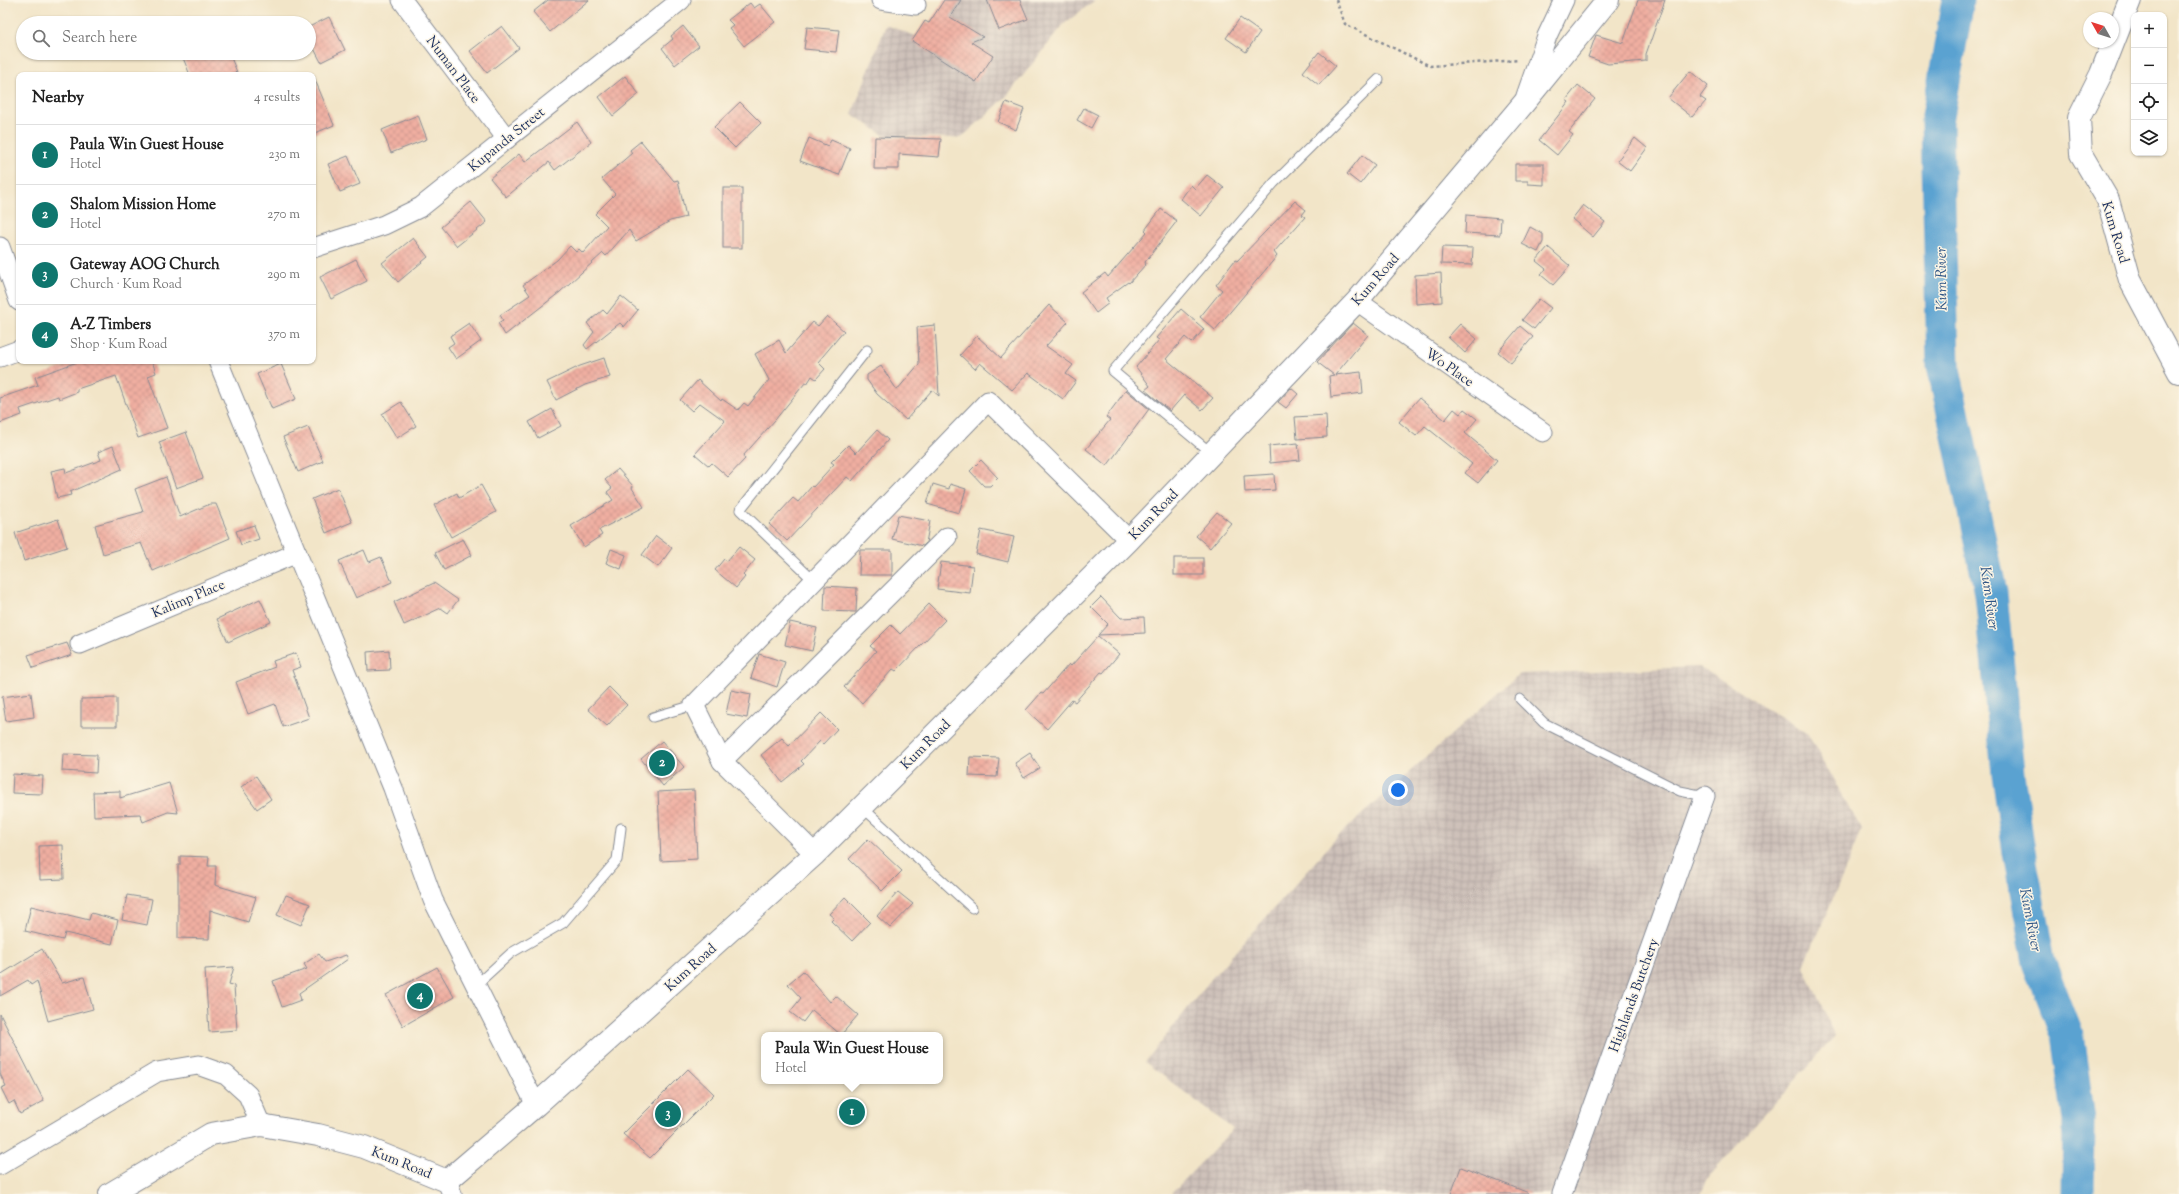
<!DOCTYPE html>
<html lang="en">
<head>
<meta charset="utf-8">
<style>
	body { margin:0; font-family:"Sorts Mill Goudy",serif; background:#f6f6f6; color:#222 }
	.controls { position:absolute; right:12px; top:12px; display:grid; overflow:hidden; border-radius:8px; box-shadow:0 1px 3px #0004 }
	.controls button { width:36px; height:36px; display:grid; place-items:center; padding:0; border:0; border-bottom:1px solid #e0e0e0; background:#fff; color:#222; font:20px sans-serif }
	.compass { position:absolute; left:2083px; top:12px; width:36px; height:36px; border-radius:50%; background:#fff; box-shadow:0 1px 3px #0004; rotate:309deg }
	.you { position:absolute; left:1398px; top:790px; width:14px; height:14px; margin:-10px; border:3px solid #fff; border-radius:50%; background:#1a73e8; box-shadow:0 0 0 6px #1a73e833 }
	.badge { display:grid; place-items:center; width:26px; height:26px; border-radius:50%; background:#0f766e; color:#fff; font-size:13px; font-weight:700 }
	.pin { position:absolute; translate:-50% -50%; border:2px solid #fff; box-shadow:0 1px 4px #0006 }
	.popup { position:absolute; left:761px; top:1032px; width:182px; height:52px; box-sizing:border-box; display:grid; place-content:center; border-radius:8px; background:#fff; filter:drop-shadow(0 1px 3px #0005); font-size:13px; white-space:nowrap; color:#767676 }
	.popup b { font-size:15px; color:#222 }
	.popup::after { content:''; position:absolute; left:50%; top:100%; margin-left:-8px; border:8px solid transparent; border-top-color:#fff }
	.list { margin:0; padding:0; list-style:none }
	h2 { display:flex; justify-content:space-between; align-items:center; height:52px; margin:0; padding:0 16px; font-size:17px }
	h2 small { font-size:13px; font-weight:400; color:#767676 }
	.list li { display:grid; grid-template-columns:26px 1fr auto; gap:12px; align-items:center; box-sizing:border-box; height:60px; padding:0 16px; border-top:1px solid #e0e0e0 }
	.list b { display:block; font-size:15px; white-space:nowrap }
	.list p { margin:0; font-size:13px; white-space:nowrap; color:#767676 }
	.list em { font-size:13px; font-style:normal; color:#767676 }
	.icon { flex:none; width:22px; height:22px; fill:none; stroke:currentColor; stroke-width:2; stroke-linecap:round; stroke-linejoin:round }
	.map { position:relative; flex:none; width:2179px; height:1194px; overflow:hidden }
	.search { position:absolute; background:#fff; box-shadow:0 1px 3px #0004; left:16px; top:16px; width:300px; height:44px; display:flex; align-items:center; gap:10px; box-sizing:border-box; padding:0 14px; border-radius:22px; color:#767676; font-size:15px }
	.panel { position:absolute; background:#fff; box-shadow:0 1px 3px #0004; left:16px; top:72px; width:300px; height:292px; border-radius:8px }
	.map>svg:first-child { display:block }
</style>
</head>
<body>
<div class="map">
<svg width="2179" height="1194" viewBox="0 0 2179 1194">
	<defs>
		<pattern id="industrial-grid" width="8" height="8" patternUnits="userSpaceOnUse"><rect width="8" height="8" fill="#cec1b9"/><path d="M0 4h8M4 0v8" fill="none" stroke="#b0a6a1"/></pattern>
		<pattern id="building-cross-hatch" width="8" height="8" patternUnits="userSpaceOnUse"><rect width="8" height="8" fill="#f0afa1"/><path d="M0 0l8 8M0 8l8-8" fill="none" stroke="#cd978d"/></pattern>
	</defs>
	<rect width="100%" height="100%" fill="#fcf5e5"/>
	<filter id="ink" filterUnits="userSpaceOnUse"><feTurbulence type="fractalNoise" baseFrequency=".025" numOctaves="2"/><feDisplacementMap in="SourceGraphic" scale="8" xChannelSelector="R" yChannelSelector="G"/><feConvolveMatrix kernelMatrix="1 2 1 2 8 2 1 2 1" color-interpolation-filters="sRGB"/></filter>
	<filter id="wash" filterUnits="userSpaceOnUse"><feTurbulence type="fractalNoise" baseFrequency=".012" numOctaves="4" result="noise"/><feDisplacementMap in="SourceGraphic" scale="16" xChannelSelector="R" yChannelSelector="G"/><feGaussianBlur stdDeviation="0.9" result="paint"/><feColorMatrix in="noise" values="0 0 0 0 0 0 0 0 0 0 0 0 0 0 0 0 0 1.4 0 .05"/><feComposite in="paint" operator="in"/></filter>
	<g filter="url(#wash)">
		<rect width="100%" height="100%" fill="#f2e5c8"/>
		<!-- industrial -->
		<g fill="url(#industrial-grid)">
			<polygon points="945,0 1095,0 1064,24 1006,97 961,138 885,136 852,114 886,25 921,38"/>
			<polygon points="1700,667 1807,733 1862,830 1804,966 1835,1036 1706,1180 1700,1194 1171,1194 1233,1129 1145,1062 1212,978 1339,835 1519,674"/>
		</g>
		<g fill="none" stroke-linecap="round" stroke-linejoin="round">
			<!-- river -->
			<polyline stroke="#5aa2d1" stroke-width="33" points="1958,0 1937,122 1943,365 1991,593 2008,774 2019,852 2039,962 2067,1035 2079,1120 2078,1194"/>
		</g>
		<g id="blocks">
			<!-- building -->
			<g fill="url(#building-cross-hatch)">
				<polygon points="548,0 589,0 550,32 533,12"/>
				<polygon points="944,0 961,0 950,17 983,37 971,42 993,56 976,82 912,41 925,21 929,23"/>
				<polygon points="987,0 1020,0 1028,19 999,30"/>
				<polygon points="1638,0 1665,0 1646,54 1646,61 1608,64 1588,57 1596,35 1623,43"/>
				<polygon points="750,3 754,8 760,4 775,22 744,46 729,28 733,25 728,20"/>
				<polygon points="329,17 345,50 321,62 309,39 309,27"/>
				<polygon points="1240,18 1260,32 1246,52 1226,38"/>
				<polygon points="502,26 519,48 487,73 470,51"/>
				<polygon points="683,26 699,46 675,65 662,48 673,39 671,36"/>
				<polygon points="807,27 839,30 836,52 804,49"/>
				<polygon points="1319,52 1336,66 1319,85 1303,72"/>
				<polygon points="181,53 229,53 237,72 228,75 190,75"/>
				<polygon points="1690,71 1708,86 1700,97 1706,101 1692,117 1668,98"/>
				<polygon points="313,75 334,125 313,134"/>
				<polygon points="625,76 639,94 613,116 599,97"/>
				<polygon points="1578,85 1595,99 1569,132 1573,135 1557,155 1539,140 1569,102 1566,100"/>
				<polygon points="740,102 761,123 735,148 714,127"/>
				<polygon points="1006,102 1024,109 1016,130 998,122"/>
				<polygon points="1084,108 1098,115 1091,128 1077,120"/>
				<polygon points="418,115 427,139 391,153 382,130"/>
				<polygon points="577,122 591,142 555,170 549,162 506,197 490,178 519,154 525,162"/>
				<polygon points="875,137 941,139 939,157 899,154 899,169 874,169"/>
				<polygon points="809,138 828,146 831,140 850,148 839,175 800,161"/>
				<polygon points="1635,138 1647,148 1630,171 1617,161"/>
				<polygon points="641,141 674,181 678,180 686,217 670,221 636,241 629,230 606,256 603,253 560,292 505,335 498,323 503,320 500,315 530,295 523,285 557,260 570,246 576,252 579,249 583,253 607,226 595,214 615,194 602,179 632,153 630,150"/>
				<polygon points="1362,155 1375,165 1360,184 1347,174"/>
				<polygon points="348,156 360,184 340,192 328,164"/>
				<polygon points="1515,164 1544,164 1544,185 1528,184 1528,181 1515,181"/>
				<polygon points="1207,175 1224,188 1201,216 1181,199 1191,185 1195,189"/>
				<rect x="723" y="188" width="19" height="60"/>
				<polygon points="1295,201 1306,210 1302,215 1305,217 1274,252 1277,256 1215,330 1200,317 1222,290 1216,285 1235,260 1237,261"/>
				<polygon points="471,202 487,222 457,246 441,227"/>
				<polygon points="1583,205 1605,222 1593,237 1572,219"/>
				<polygon points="1161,209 1177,221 1145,262 1146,264 1129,283 1128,282 1106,298 1109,303 1096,313 1081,292 1105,273 1108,277 1147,232 1145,230"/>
				<polygon points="1466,215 1501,218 1500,235 1465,233"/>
				<polygon points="1530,227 1543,234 1543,242 1538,252 1522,244"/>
				<polygon points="413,238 428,257 398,282 382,263"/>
				<polygon points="1442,247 1473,248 1472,265 1441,264"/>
				<polygon points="1548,247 1570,266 1553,285 1541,275 1546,269 1536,261"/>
				<polygon points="356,259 367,281 331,299 320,277"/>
				<polygon points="1441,273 1442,302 1416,304 1415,275"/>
				<polygon points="621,296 638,310 624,327 620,323 587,349 584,345 594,332 587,323 603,310 607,314"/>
				<polygon points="1539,299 1551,308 1534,329 1522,320"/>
				<polygon points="1049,305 1068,322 1046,346 1073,365 1066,374 1076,381 1063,399 1028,373 1012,390 980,363 975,369 960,355 977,336 1001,358"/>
				<polygon points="1181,309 1204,329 1192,343 1185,337 1166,359 1213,398 1202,410 1184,395 1170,411 1145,390 1150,386 1136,367 1159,340 1156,338"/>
				<polygon points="827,316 844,331 818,362 825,369 816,379 812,376 807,384 805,383 775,420 743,456 745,459 728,477 712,463 709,466 695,454 725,421 700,403 692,411 680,400 698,380 721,401 722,399 738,410 744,403 748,406 769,380 755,354 779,340 786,353 813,322 818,326"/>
				<polygon points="469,323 481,341 456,359 448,347 454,343 450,336"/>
				<polygon points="1353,323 1368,335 1335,375 1361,372 1363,393 1331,397 1329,376 1334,375 1317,362"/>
				<polygon points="1460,324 1477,339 1465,353 1448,337"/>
				<polygon points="935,325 939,396 932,390 906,420 877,394 867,380 867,375 881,366 897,390 919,364 917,327"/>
				<polygon points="1520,326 1533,337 1511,363 1498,352"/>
				<polygon points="604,358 610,377 585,385 556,400 547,382 580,366"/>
				<polygon points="80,361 152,361 156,373 148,376 167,428 138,438 116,376 77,389 77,392 59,399 58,396 20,409 22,415 0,423 0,398 38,385 35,377"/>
				<polygon points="281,364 296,399 272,409 257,374"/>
				<polygon points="1291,388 1298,394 1286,408 1278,402"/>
				<polygon points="1126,390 1149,409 1107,466 1086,449 1110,420 1106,417"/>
				<polygon points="1419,398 1445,420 1454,409 1460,414 1464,409 1477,419 1465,433 1497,460 1478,483 1465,473 1472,464 1425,426 1416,436 1399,422"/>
				<polygon points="401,402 416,426 397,438 382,414"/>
				<polygon points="552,409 561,426 538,438 529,422"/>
				<polygon points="1326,415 1327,437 1297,439 1295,417"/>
				<polygon points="308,427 323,461 298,472 283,437"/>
				<polygon points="877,430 888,440 852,481 847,477 787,541 769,524 793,498 798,502 812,486 813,487 834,464 831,462 848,445 856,453"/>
				<polygon points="186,432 203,478 176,488 159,442"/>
				<polygon points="1298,443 1300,460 1270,463 1269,446"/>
				<polygon points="113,446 122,469 70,492 71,495 57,498 51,471 65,468 66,473 101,460 98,452"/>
				<polygon points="981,460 998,478 990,486 984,486 970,471"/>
				<polygon points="618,469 633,486 632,488 644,507 599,530 602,535 584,547 571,526 613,500 607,492 612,488 605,480"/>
				<polygon points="1274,474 1275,490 1245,492 1244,476"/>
				<polygon points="166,477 180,517 210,504 216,504 230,538 153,571 141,543 103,554 95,525 143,512 135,489"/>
				<polygon points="933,484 949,489 950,484 966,489 959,513 927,504"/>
				<polygon points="481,485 496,512 451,537 434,505 457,493 459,498"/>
				<polygon points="338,488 352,522 326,533 312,499"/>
				<polygon points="1217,512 1231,523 1210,548 1196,536"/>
				<polygon points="898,515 930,521 926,543 923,546 892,539"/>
				<polygon points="58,519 67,547 24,561 15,533"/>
				<polygon points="254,525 259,539 241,545 236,531"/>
				<polygon points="981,530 1014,537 1008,562 976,554"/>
				<polygon points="656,536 672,548 658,567 642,555"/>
				<polygon points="463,539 472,555 444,570 435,553"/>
				<polygon points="739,547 755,560 743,575 745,577 736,588 715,570 724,559 727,561"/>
				<polygon points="611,549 626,555 621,569 606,563"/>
				<polygon points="364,550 369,562 381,557 392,582 356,598 339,561"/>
				<polygon points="860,550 892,550 892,575 859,575"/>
				<rect x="1174" y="558" width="29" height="17"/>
				<polygon points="941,562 973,566 970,593 937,589"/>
				<polygon points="434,583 458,600 448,613 441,608 404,625 394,602"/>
				<polygon points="825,586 857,588 856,612 824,611"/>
				<polygon points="1101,597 1121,618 1144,617 1145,633 1098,635 1108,624 1091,607"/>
				<polygon points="260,599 271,622 228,642 217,619"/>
				<polygon points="929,604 945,620 896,671 893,669 862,703 844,687 876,651 870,646 891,625 900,634"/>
				<polygon points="790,622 817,628 812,651 785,645"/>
				<polygon points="1098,636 1119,654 1103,673 1101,672 1075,702 1072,700 1047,729 1026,710 1041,693 1043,694 1069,664 1071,666"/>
				<polygon points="67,643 72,655 33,668 28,655"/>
				<polygon points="389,650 390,670 368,671 367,652"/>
				<polygon points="296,653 301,667 292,670 309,718 283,727 275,704 248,714 236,682 275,667 273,661"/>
				<polygon points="759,654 785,662 777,687 751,678"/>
				<polygon points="609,687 627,705 607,726 588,709"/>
				<polygon points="731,690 751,694 747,718 726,714"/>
				<polygon points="31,693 34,717 6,721 2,697"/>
				<polygon points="117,698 117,726 81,726 81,699"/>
				<polygon points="821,713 837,729 823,744 820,741 801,761 804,764 782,782 761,755 782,738 789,746"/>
				<polygon points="662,741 684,767 663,786 641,759"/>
				<polygon points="1030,753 1040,768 1024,778 1015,763"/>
				<polygon points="63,754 97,755 96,773 62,771"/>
				<polygon points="970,757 999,758 997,777 969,776"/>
				<polygon points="13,774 43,776 42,794 12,793"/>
				<polygon points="256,776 271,799 257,809 241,787"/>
				<polygon points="169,783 178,813 168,812 143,822 140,814 94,816 93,792 120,791 120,798"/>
				<polygon points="694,790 697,859 661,861 658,792"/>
				<polygon points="868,839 902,871 882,891 849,859"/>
				<polygon points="63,845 64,879 40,880 39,846"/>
				<polygon points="180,856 209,857 208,866 216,866 215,885 256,897 248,922 210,910 209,939 178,938 178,865 180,865"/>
				<polygon points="898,892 913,904 890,928 877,916"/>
				<polygon points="127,895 152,899 147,925 122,920"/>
				<polygon points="286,895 310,904 301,925 277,915"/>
				<polygon points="845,897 870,922 852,941 831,921 834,918 829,914"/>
				<polygon points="31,906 89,920 91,913 118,920 112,944 65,933 63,940 25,931"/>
				<polygon points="42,949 62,983 84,977 93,1009 48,1021 37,981 31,985 28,980 0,996 0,975"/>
				<polygon points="319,954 325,962 346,955 348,959 299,993 301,1000 282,1007 273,981 307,969 304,964"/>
				<polygon points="234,967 229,984 234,986 237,1030 209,1032 205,969"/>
				<polygon points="437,967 454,997 403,1026 386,995"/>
				<polygon points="803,971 830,1002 836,996 858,1015 841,1035 812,1010 803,1022 790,1012 801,998 788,984"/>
				<polygon points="0,1014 44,1101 20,1114 14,1101 9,1104 1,1088 6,1086 0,1074"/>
				<polygon points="688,1069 714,1094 650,1158 623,1134"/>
				<polygon points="1461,1167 1529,1193 1529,1194 1451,1194"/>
			</g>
		</g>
	</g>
	<g filter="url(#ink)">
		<use href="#blocks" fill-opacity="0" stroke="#868a93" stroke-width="1"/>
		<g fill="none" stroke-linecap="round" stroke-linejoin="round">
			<!-- service casing -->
			<g stroke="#868a93" stroke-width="11">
				<g id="service">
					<polyline points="1211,453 1113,371 1274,183 1379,79"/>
					<polyline points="814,581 740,510 867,350"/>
					<polyline points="1520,699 1544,723 1680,791 1705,796"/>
					<polyline points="653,717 694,705"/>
					<polyline points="862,807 972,908"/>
					<polyline points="476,985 511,953 563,923 617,860 621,828"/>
				</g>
			</g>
			<!-- minor casing -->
			<g stroke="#868a93" stroke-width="21">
				<g id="minor">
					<polyline points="402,0 507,139"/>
					<polyline points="881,0 916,5"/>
					<polyline points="1526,96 1547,36 1564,0"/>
					<polyline points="0,247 19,301"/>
					<polyline points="313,248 384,225 421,207 681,0"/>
					<polyline points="1357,301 1543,432"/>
					<polyline points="0,357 19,350"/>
					<polyline points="218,361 393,788 433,900 536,1105"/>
					<polyline points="80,644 297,553"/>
					<polyline points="722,761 947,537"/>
					<polyline points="815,854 722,761 694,705 988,401 1129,540"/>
					<polyline points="0,1165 157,1072 198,1065 226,1075 248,1095 261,1125"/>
					<polyline points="447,1181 452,1194"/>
					<polyline points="1562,1194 1705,796"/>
				</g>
			</g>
			<!-- tertiary casing -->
			<g stroke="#868a93" stroke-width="24">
				<g id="tertiary">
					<polyline points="2130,0 2101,74 2079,118 2081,154 2108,200 2130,280 2179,372"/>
					<polyline points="110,1194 211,1134 261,1125 318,1135 364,1147 447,1181 536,1105 815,854 1129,540 1357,301 1524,103 1608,0"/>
				</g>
			</g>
			<!-- path -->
			<polyline stroke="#868a93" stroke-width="2.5" stroke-dasharray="3 3" stroke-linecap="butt" points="1336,0 1345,24 1430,66 1519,60"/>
			<!-- service -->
			<use href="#service" stroke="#fff" stroke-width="9"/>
			<!-- minor -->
			<use href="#minor" stroke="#fff" stroke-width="19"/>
			<!-- tertiary -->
			<use href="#tertiary" stroke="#fff" stroke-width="22"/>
		</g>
	</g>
	<g text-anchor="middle" stroke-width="3" stroke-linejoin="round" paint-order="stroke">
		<!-- street labels -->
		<g font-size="14" fill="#1b2f5e" stroke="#fcf5e5">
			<text transform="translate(454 69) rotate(53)" y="5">Numan Place</text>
			<text transform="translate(506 139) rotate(-39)" y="5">Kupanda Street</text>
			<text transform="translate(2116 232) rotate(73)" y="5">Kum Road</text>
			<text transform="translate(1375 279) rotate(-49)" y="5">Kum Road</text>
			<text transform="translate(1450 367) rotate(35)" y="5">Wo Place</text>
			<text transform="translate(1153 514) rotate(-46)" y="5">Kum Road</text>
			<text transform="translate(188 598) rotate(-23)" y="5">Kalimp Place</text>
			<text transform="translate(925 744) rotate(-45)" y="5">Kum Road</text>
			<text transform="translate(690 967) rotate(-42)" y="5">Kum Road</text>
			<text transform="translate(1633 995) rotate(-70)" y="5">Highlands Butchery</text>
			<text transform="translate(402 1162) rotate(22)" y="5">Kum Road</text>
		</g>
		<!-- water labels -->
		<g font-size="15" font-style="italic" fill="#315786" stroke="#fcf5e5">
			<text transform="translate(1941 279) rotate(-91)" y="5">Kum River</text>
			<text transform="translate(1990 598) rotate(82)" y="5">Kum River</text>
			<text transform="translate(2031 920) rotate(79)" y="5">Kum River</text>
		</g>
	</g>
</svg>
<div class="controls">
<button>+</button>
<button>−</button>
<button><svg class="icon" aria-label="locate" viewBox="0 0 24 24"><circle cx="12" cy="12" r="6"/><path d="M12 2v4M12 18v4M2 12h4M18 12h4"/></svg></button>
<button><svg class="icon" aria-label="layers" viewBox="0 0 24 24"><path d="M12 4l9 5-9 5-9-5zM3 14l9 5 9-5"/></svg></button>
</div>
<svg class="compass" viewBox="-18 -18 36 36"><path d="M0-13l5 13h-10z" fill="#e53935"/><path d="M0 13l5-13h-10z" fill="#767676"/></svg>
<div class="you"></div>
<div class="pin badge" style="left:852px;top:1112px">1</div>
<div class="popup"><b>Paula Win Guest House</b>Hotel</div>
<div class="pin badge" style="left:662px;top:763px">2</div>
<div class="pin badge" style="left:668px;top:1114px">3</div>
<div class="pin badge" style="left:420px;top:996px">4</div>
<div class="search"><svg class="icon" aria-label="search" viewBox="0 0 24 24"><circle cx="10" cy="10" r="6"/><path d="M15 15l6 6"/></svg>Search here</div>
<section class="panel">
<h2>Nearby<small>4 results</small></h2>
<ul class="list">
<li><span class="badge">1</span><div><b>Paula Win Guest House</b><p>Hotel</p></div><em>230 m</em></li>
<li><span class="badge">2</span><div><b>Shalom Mission Home</b><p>Hotel</p></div><em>270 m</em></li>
<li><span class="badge">3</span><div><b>Gateway AOG Church</b><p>Church · Kum Road</p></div><em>290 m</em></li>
<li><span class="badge">4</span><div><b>A-Z Timbers</b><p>Shop · Kum Road</p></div><em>370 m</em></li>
</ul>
</section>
</div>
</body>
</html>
